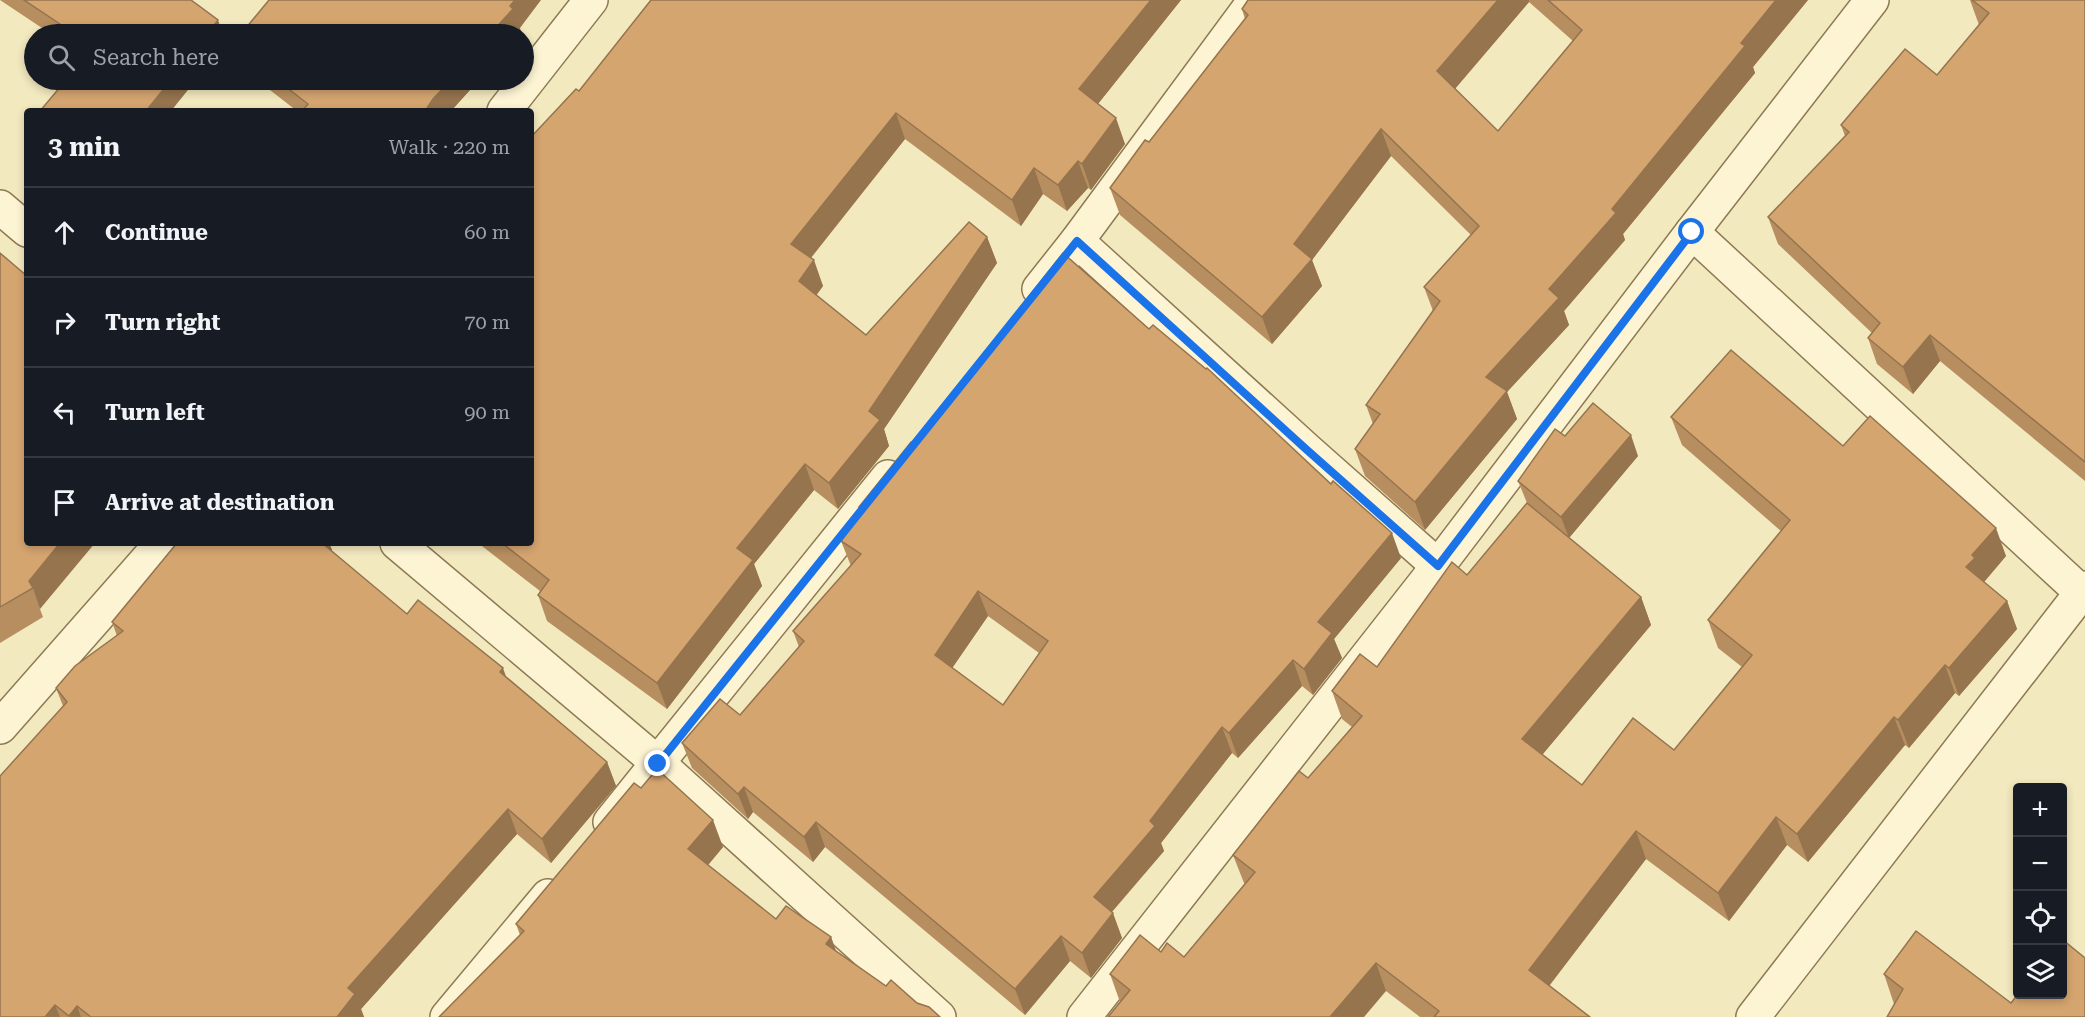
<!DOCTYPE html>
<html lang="en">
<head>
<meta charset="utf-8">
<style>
	body { margin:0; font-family:"Roboto Serif",serif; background:#20242c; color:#f1f3f6 }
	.controls { position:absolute; right:18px; bottom:18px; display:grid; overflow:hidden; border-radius:6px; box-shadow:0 3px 9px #0003 }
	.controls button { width:54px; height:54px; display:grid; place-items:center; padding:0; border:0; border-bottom:2px solid #363941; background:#171b24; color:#f1f3f6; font:30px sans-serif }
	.stop { position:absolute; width:18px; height:18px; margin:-14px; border:4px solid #1a73e8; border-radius:50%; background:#fff }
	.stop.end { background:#1a73e8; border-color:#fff; box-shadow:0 2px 6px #0008 }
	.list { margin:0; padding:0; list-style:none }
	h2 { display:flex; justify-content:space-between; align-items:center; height:78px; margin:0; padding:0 24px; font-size:26px }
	h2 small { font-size:20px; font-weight:400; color:#9ea1a6 }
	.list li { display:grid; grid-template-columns:39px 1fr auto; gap:18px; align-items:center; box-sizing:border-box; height:90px; padding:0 24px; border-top:2px solid #363941 }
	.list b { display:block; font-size:22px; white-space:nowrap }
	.list em { font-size:20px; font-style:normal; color:#9ea1a6 }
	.icon { flex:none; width:33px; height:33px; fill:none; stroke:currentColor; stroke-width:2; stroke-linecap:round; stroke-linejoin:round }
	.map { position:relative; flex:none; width:2085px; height:1017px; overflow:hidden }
	.search { position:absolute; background:#171b24; box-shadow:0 3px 9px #0003; left:24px; top:24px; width:510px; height:66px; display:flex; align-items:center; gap:15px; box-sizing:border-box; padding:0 21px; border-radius:33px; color:#9ea1a6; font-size:22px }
	.panel { position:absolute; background:#171b24; box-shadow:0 3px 9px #0003; left:24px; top:108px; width:510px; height:438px; border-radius:6px }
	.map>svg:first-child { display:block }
</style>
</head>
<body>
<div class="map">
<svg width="2085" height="1017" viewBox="0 0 2085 1017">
	<rect width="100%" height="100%" fill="#f3e9bf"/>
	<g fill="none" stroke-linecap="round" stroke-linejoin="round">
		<!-- minor casing -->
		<g stroke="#8e7955" stroke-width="36">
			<g id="minor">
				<polyline points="504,111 591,0"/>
				<polyline points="0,207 27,230"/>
				<polyline points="1692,232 2081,592"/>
				<polyline points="1077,241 1307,450 1438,566"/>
				<polyline points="1039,289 1077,241 1255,0"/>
				<polyline points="397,543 659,764 939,1017"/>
				<polyline points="0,727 162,543"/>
				<polyline points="610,822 888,477"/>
				<polyline points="447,1017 548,896"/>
				<polyline points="1084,1017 1438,566 1692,232 1872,0"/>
				<polyline points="1753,1017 2085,588"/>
			</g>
		</g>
		<!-- minor -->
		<use href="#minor" stroke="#fdf4d3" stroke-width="33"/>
	</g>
	<!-- wall -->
	<g fill="#b78e60" fill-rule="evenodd">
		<polygon points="0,0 191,0 223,34 51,34"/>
		<polygon points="651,0 1181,0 1098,104 1125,144 1091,190 1088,188 1067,211 1043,194 1021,226 905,139 811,258 823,286 816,295 866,335 987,237 997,263 884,429 889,446 838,509 814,490 754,564 762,586 667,709 547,621 538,595 540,591 478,543 531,543"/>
		<path d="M 1248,0 L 1808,0 L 1753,67 L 1755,73 L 1623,234 L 1625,240 L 1564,311 L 1569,325 L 1507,392 L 1517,419 L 1425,530 L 1365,476 L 1355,449 L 1373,424 L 1366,405 L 1433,311 L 1424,287 L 1471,235 L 1391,156 L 1312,260 L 1322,286 L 1272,344 L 1120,215 L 1110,188 L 1149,142 L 1245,19 L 1242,9 ZM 1529,2 L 1573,41 L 1498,131 L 1455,89 Z"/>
		<polygon points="1970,0 2085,0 2085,481 1940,361 1913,394 1877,364 1868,338 1872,333 1778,244 1768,217 1845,136 1841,125 1937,75 1979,25"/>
		<polygon points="257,80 479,80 451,111 297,111"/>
		<polygon points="0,253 40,609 43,617 0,643"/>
		<polygon points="1671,417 1843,446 2006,556 1984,582 2007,601 2017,629 1959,696 1955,693 1909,748 1905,745 1808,862 1787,845 1729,921 1646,859 1549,985 1590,1017 1420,1017 1386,991 1120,1002 1110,974 1161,952 1184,957 1245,884 1244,883 1233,855 1308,778 1352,727 1342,719 1332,691 1377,667 1467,575 1527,503 1518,481 1565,436 1638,456 1569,538 1641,597 1651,625 1542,755 1582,785 1674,750 1742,667 1718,648 1708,620 1781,531 1682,445"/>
		<path d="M 913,444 L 1401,558 L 1334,639 L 1342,658 L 1313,695 L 1302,686 L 1238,758 L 1232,753 L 1161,843 L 1164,851 L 1112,912 L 1122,938 L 1091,978 L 1070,961 L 1025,1015 L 825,847 L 813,862 L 753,812 L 748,819 L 692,768 L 682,743 L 740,715 L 799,647 L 793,631 L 851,566 L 841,541 L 861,514 L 859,507 ZM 988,616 L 1039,653 L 1003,705 L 952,668 Z"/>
		<polygon points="177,543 329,543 332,550 331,551 407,614 507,677 607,762 616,786 551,863 517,834 361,1009 364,1017 0,1017 63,706 56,688 117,636 112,622"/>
		<polygon points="641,788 723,847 708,865 776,919 831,937 836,951 886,986 917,1003 520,935 516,924"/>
		<polygon points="1884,974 2011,1003 2085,1017 1894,1004"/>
	</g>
	<!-- shaded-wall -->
	<g fill="#95744e">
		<polygon points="515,0 541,0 520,28 521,32 519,34 490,34"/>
		<polygon points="1151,0 1181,0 1089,115 1079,89"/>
		<polygon points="1498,0 1529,0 1529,2 1447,98 1437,71"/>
		<polygon points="1776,0 1808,0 1753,67 1755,73 1623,234 1625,240 1564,311 1569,325 1507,392 1517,419 1425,530 1415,502 1486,377 1549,289 1741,43"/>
		<polygon points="218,20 223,34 207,34"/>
		<polygon points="171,80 196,80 171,111 146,111"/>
		<polygon points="451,80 479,80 451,111 425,111 433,99"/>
		<polygon points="896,113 905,139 801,270 791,244"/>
		<polygon points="1116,118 1125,144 1091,190 1082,164"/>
		<polygon points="1381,129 1391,156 1312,260 1322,286 1272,344 1262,317 1294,244"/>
		<polygon points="1078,161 1088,188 1067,211 1058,185"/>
		<polygon points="1034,168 1043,194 1021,226 1012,200"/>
		<polygon points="987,237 997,263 884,429 889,446 838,509 829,483 869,411"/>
		<polygon points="814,260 823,286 808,307 799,281"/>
		<polygon points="1930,335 1940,361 1913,394 1903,367"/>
		<polygon points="1631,435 1638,456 1569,538 1561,517"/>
		<polygon points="805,464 814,490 754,564 762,586 667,709 657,683 737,548"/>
		<polygon points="1996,528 2006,556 1984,582 1966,567 1972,555"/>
		<polygon points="1392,533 1401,558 1334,639 1342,658 1313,695 1304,669 1318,622"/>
		<polygon points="60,543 95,543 40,609 33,588 29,581"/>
		<polygon points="316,543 329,543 332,550 322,561"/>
		<polygon points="978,591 988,616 944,680 935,655"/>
		<polygon points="1641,597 1651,625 1532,767 1522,739"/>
		<polygon points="2007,601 2017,629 1959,696 1949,668"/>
		<polygon points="1293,660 1302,686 1238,758 1229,733"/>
		<polygon points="1945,665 1955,693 1909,748 1898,720"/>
		<polygon points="503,668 512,693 500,672"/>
		<polygon points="1894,717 1905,745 1808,862 1797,834"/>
		<polygon points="1222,727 1232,753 1161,843 1164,851 1103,922 1094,897 1150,821"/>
		<polygon points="607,762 616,786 551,863 542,839"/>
		<polygon points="744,787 753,812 748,819 738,794"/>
		<polygon points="508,809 517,834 361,1009 364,1017 337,1017 348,988"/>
		<polygon points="1776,817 1787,845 1729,921 1718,893"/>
		<polygon points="713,820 723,847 698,877 688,849"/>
		<polygon points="816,822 825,847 813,862 804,837"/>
		<polygon points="1636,831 1646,859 1540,998 1529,970"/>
		<polygon points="1113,913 1122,938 1091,978 1082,953"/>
		<polygon points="1061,936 1070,961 1025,1015 1015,989"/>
		<polygon points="831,937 841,965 826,944"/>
		<polygon points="1376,963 1386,991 1364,1017 1330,1017"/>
		<polygon points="55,1005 60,1017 45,1017"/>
		<polygon points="77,1006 81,1017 70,1017 69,1016"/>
	</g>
	<!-- building -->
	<g fill="#d5a570" stroke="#95744e" stroke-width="1.5" fill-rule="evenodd">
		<polygon points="24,0 191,0 218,20 207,34 70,34 63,26"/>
		<polygon points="269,0 515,0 510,6 513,9 490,34 241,34"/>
		<polygon points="651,0 1151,0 1079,89 1116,118 1082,164 1078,161 1058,185 1034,168 1012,200 896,113 791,244 814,260 799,281 866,335 969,222 987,237 869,411 880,420 829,483 805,464 737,548 753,560 657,683 538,595 549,580 502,543 531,543 531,137 576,89 579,91"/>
		<polygon points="1248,0 1498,0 1437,71 1498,131 1582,30 1548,0 1776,0 1741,43 1745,46 1612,209 1616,213 1549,289 1559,298 1486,377 1507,391 1415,502 1355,449 1380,414 1366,405 1440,301 1424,287 1479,226 1381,129 1294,244 1312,259 1262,317 1110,188 1145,140 1149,142 1248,15 1242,9"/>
		<polygon points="1972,0 2085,0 2085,462 1930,335 1903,367 1868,338 1880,323 1768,217 1849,132 1841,125 1905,49 1937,75 1989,13"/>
		<polygon points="66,80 171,80 146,111 40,111"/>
		<polygon points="277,80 451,80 433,99 425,111 302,111 308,104"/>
		<polygon points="0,253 27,276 27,543 60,543 29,581 33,588 0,607"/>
		<path d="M 1063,253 L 1149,329 L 1153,325 L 1206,369 L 1207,368 L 1331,484 L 1333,481 L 1392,533 L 1318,622 L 1332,633 L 1304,669 L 1293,660 L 1229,733 L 1222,727 L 1150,821 L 1155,826 L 1094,897 L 1113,913 L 1082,953 L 1061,936 L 1015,989 L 816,822 L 804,837 L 744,787 L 738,794 L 682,743 L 720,699 L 740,715 L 804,641 L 793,631 L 861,554 L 841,541 L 863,511 L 859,507 L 911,442 L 913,444 ZM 978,591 L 1048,641 L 1003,705 L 935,655 Z"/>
		<polygon points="1731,350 1843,446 1870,416 1996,528 1972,555 1975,558 1966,567 2007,601 1949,668 1945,665 1898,720 1894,717 1797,834 1776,817 1718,893 1636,831 1529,970 1590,1017 1434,1017 1439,1011 1376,963 1330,1017 1108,1017 1130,990 1110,974 1140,935 1161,952 1167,943 1184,957 1255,872 1233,855 1299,771 1308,778 1362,716 1332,691 1360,654 1377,667 1452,562 1467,575 1527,503 1641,597 1522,739 1582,785 1633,718 1674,750 1752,655 1708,620 1790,520 1671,417"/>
		<polygon points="1593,403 1631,435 1561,517 1518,481 1555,429 1565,436"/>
		<polygon points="177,543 322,543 407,614 418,600 503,668 500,672 607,762 542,839 508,809 348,988 355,994 337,1017 91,1017 77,1006 69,1016 55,1005 45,1017 0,1017 0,776 67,702 56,688 75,666 123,631 112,622"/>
		<polygon points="657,769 713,820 688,849 776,919 786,906 831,937 826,944 886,986 891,980 917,1003 929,1007 940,1017 439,1017 524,931 516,924 634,783 641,788"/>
		<polygon points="1916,931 2011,1003 2018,994 2062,994 2063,940 2085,958 2085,1017 1887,1017 1903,989 1884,974"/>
	</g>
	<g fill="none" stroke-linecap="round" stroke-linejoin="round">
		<!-- route -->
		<polyline stroke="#1a73e8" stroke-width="8" points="658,764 1077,241 1307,450 1438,566 1692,232"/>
	</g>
</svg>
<div class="controls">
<button>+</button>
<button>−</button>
<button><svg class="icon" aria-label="locate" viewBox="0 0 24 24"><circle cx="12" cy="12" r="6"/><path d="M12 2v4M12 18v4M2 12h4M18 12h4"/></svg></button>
<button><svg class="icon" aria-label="layers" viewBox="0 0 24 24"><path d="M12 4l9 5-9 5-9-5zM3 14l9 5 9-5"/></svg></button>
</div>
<div class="stop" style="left:1692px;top:232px"></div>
<div class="stop end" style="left:658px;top:764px"></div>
<div class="search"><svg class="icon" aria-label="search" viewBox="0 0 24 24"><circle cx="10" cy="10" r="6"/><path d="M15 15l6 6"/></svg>Search here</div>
<section class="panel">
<h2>3 min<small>Walk · 220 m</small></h2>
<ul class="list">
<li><svg class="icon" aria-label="ahead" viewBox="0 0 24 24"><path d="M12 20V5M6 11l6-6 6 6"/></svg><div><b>Continue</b></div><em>60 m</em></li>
<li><svg class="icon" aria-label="right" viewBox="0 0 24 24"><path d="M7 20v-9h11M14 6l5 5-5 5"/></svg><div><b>Turn right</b></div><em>70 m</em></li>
<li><svg class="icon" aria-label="left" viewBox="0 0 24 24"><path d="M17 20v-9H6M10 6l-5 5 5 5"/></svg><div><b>Turn left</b></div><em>90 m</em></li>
<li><svg class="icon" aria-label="arrive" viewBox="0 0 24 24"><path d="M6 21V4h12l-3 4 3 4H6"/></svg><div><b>Arrive at destination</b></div></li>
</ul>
</section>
</div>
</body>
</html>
